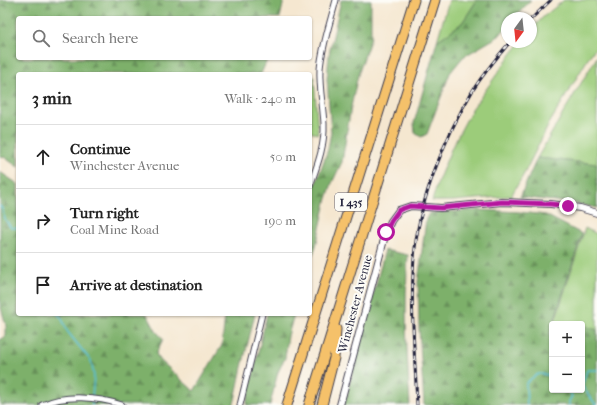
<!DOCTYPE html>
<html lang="en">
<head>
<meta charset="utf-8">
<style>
	body { margin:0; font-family:"IM FELL French Canon",serif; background:#f2f2f2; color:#222 }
	.controls { position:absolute; right:12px; bottom:12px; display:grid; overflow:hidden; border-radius:4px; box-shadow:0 1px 3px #0004 }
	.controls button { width:36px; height:36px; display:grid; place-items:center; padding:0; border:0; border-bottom:1px solid #e0e0e0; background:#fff; color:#222; font:20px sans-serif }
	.compass { position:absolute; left:501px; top:12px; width:36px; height:36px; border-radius:50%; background:#fff; box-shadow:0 1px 3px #0004; rotate:195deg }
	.stop { position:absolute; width:12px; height:12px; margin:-9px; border:3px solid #b5179e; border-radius:50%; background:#fff }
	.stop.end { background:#b5179e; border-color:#fff; box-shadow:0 1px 4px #0008 }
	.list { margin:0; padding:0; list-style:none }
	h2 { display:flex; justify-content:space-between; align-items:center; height:52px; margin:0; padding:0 16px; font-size:17px }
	h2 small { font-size:13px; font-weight:400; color:#767676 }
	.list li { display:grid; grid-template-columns:26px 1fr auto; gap:12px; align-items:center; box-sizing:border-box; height:64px; padding:0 16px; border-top:1px solid #e0e0e0 }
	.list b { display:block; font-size:15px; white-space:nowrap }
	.list p { margin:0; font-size:13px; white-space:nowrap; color:#767676 }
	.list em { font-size:13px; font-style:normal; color:#767676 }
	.icon { flex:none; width:22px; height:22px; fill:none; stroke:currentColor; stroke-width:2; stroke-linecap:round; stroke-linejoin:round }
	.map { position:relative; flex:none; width:597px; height:405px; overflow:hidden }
	.search { position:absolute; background:#fff; box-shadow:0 1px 3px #0004; left:16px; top:16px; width:296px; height:44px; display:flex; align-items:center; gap:10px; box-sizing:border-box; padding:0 14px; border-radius:4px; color:#767676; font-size:15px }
	.panel { position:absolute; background:#fff; box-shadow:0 1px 3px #0004; left:16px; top:72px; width:296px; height:244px; border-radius:4px }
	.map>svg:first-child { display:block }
</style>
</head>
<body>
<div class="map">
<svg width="597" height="405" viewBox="0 0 597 405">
	<defs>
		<pattern id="forest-firs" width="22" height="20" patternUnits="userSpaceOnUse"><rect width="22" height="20" fill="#7db06a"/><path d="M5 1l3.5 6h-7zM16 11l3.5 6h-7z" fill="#668f58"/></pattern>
	</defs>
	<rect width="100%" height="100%" fill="#fdfcf7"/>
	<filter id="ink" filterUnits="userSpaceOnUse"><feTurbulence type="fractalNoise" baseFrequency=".025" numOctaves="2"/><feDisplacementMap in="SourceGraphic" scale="8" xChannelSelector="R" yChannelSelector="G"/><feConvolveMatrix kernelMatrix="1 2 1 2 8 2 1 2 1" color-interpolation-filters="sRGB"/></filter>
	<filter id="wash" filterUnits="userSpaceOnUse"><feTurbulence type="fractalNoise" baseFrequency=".012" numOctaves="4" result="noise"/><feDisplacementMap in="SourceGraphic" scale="16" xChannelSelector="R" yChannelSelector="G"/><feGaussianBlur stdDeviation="0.9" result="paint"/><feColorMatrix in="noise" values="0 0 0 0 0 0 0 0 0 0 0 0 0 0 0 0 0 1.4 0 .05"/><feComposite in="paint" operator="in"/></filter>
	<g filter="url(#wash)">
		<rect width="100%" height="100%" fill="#f5e7d0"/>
		<!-- grass -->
		<g fill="#9ccc7a" stroke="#5f775a">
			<polygon points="449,0 477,0 462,23 437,41"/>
			<polygon points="564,0 597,0 597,46 589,57 549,124 524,174 511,196 453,201 432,201 438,181 452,147 472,109 512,53 521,42 531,42 531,30 543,17"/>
			<polygon points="597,57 597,164 537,158 572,98"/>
			<polygon points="311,77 314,77 318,134 310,132 310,81"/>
			<polygon points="585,228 597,234 597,360 582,355 582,324 554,324"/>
		</g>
		<!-- forest -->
		<g fill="url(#forest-firs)" stroke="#506952">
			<polygon points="0,0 284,0 280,18 18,18 18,58 268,58 261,74 18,74 18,167 4,157 0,156"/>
			<polygon points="341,0 371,0 371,37 358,75 351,107 342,162 332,183 326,202 316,246 310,262 310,198 320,172 328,149 331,132 327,79 329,54"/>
			<polygon points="477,0 531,0 514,18 507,18 507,26 499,36 463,57 450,73 427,134 421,137 415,133 414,123 437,41 462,23"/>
			<polygon points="537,158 597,164 597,208 573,203 520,197"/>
			<polygon points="0,172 18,184 18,314 147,314 156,331 163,339 156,354 161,361 194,391 222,345 225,314 255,314 242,367 235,400 233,405 0,405 0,340 6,336 6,325 0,305"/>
			<polygon points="480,210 520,212 546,215 582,234 553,324 552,324 552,328 549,336 552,338 552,390 582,390 582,325 597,330 597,405 424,405 419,329 418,282 426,219 429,213"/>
			<path d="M 385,250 L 408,255 C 404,305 407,355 410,405 L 344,405 Z"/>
			<polygon points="267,314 294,314 288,336 285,358 278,372 270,405 246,405"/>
		</g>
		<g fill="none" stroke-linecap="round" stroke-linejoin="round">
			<!-- stream -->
			<g stroke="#55bed2" stroke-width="1.5">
				<polyline points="0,206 2,209 5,219 11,228 18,228"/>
				<polyline points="58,314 62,319 67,331 91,361 94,376 92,397"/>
				<polyline points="568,390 572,396 569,401 569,405"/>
				<polyline points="92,405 92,401"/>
				<path d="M 527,405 L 526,383 C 538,373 538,372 552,376"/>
				<polyline points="596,405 582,386 587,370 597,370"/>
			</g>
		</g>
	</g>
	<g filter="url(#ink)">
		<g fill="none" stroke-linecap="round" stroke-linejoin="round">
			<!-- minor casing -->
			<g stroke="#424051" stroke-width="7">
				<g id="minor">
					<path d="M 310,186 C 317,166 325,146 324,124 C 323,105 319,88 320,69 C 322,46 330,23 336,0"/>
					<path d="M 42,405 C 65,394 98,397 122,405"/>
					<polyline points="240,405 262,314"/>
				</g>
			</g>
			<!-- tertiary casing -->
			<g stroke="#424051" stroke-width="8">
				<polyline id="tertiary" points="340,405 386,232 391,221 399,210 411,206 441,208 502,202 551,204 580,208 597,213"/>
			</g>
			<!-- motorway casing -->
			<g stroke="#424051" stroke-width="11">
				<g id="motorway">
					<polyline points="287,405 414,0"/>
					<polyline points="309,405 435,0"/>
					<polyline points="322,405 334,358 336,329"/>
				</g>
			</g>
			<!-- minor -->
			<use href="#minor" stroke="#fff" stroke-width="5"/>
			<!-- tertiary -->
			<use href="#tertiary" stroke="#fff" stroke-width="6"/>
			<!-- motorway -->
			<use href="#motorway" stroke="#f5c16b" stroke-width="9"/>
			<!-- rail casing -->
			<g stroke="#22223b" stroke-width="3">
				<g id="rail">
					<polyline points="531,19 551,0"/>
					<path d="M 417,405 C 415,353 409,300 415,248 C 421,196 446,135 473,90 C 484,73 497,57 510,42"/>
				</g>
			</g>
			<!-- rail -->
			<use href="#rail" stroke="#fdfcf7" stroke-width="1.5" stroke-dasharray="4.5" stroke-linecap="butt"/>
		</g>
	</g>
	<g fill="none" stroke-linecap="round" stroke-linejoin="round" filter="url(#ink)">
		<!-- route -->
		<polyline stroke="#b5179e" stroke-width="5" points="386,232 391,221 399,210 410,206 441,208 502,202 551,204 568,206"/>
	</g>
	<g text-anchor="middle" stroke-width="4" stroke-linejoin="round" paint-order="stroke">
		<!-- shield labels -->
		<rect fill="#fdfcf7" stroke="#646373" stroke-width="1" x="335" y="193" width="32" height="18" rx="3"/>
		<g font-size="11" font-weight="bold" fill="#22223b">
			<text x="351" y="206">I 435</text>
		</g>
		<!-- street labels -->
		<g font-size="12" fill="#22223b" stroke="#fdfcf7">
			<text transform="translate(355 304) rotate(-75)" y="4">Winchester Avenue</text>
		</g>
	</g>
</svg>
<div class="controls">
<button>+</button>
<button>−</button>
</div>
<svg class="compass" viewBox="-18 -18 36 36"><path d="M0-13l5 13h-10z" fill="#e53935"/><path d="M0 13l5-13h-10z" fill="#767676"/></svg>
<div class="stop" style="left:386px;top:232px"></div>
<div class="stop end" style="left:568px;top:206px"></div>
<div class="search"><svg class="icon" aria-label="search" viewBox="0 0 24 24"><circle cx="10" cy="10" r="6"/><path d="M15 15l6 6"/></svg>Search here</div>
<section class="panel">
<h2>3 min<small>Walk · 240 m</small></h2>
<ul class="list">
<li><svg class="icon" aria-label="ahead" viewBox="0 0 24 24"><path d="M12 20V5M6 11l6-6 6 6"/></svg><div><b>Continue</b><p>Winchester Avenue</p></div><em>50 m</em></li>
<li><svg class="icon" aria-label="right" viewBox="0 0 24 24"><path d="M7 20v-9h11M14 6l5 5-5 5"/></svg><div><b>Turn right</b><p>Coal Mine Road</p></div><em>190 m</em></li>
<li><svg class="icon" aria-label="arrive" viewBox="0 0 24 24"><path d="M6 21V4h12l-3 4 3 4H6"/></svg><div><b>Arrive at destination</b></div></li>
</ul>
</section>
</div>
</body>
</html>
